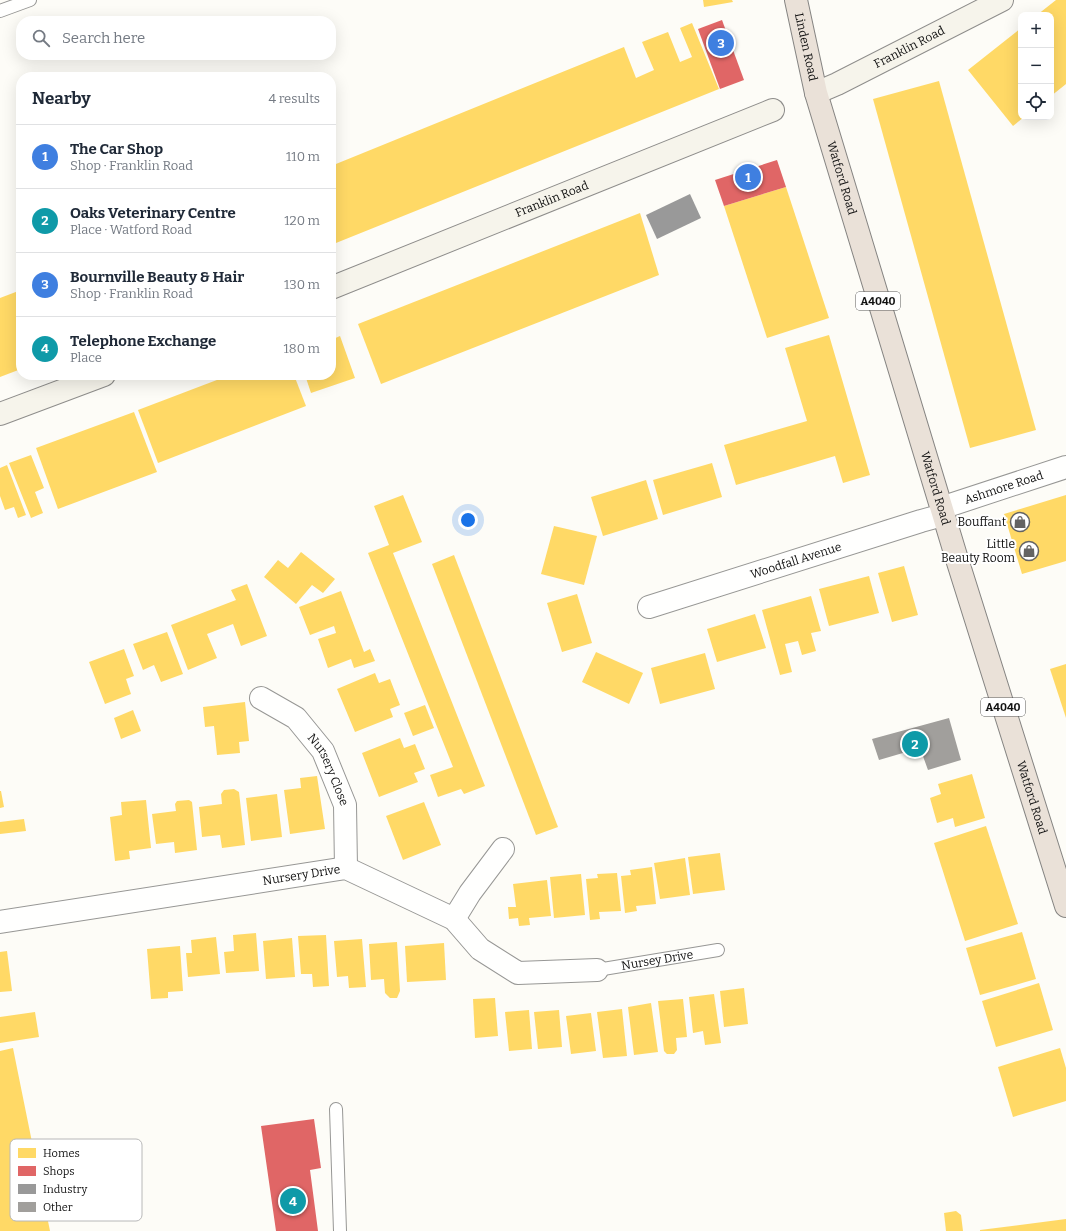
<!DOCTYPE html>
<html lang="en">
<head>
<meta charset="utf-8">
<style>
	body { margin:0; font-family:Bitter,serif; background:#f2f2f3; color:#1f2937 }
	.controls { position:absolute; right:12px; top:12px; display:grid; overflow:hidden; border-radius:8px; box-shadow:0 4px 16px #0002 }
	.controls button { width:36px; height:36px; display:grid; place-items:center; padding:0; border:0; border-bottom:1px solid #e0e1e3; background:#fff; color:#1f2937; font:20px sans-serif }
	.you { position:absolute; left:468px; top:520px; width:14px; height:14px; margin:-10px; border:3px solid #fff; border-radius:50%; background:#1a73e8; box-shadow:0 0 0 6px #1a73e833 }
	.badge { display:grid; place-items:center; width:26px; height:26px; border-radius:50%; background:#646362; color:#fff; font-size:13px; font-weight:700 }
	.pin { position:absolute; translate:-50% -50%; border:2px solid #fff; box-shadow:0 1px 4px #0006 }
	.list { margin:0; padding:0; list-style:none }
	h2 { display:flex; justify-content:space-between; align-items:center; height:52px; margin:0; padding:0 16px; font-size:17px }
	h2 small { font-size:13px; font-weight:400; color:#747a83 }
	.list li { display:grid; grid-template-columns:26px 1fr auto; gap:12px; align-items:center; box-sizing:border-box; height:64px; padding:0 16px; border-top:1px solid #e0e1e3 }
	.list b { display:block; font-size:15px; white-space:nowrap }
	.list p { margin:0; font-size:13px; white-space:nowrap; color:#747a83 }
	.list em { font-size:13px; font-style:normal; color:#747a83 }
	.icon { flex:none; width:22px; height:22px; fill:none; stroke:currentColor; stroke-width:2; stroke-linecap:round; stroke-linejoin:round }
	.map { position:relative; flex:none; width:1066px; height:1231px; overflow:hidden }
	.search { position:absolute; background:#fff; box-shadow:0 4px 16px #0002; left:16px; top:16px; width:320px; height:44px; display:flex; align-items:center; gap:10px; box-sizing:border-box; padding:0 14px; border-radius:16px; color:#747a83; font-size:15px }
	.panel { position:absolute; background:#fff; box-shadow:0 4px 16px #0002; left:16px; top:72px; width:320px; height:308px; border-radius:16px }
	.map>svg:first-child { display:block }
</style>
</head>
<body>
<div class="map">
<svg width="1066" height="1231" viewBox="0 0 1066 1231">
	<rect width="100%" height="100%" fill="#fdfcf7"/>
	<!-- homes -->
	<g fill="#ffd966">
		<polygon points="703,0 732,0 733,2 704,7"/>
		<polygon points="1056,0 1066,0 1066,84 1051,96 1051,15 1037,15"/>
		<polygon points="692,23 719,89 331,245 331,166 624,47 636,78 654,70 642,42 668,32 680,62 692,57 680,28"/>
		<polygon points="1021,28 1021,117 1024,117 1013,126 968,70"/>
		<polygon points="939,81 1036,430 970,448 873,99"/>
		<polygon points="786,187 829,318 767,338 724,206"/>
		<polygon points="640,213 659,275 381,384 358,324"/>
		<polygon points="21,290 21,369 0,377 0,298"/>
		<polygon points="829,335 870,475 843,483 835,456 736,485 724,445 807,421 785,348"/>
		<polygon points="340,336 355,378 311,393 305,375 331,375 331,340"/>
		<polygon points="230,375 294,375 306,406 158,463 138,410"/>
		<polygon points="134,412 157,472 58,509 36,448"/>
		<polygon points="31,455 44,488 35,492 43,513 31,518 9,463"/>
		<polygon points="712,463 722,497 663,515 653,480"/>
		<polygon points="7,465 26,515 18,518 14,507 5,510 0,496 0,468"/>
		<polygon points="646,480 658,519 603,536 591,497"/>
		<polygon points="403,495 422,542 393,553 485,786 464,794 461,789 438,797 430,775 453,767 368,553 389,545 374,506"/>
		<polygon points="1066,495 1066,561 1022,574 1004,514"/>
		<polygon points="554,526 597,536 584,585 541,574"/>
		<polygon points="301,552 335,579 323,593 312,585 296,604 264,577 278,560 288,568"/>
		<polygon points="454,555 558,827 536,835 432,564"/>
		<polygon points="904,566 918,615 892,622 878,573"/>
		<polygon points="869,576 879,613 829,626 819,589"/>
		<polygon points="247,584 267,636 241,646 233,624 207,634 217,658 188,670 171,625 236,600 231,590"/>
		<polygon points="341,591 364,652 370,649 375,661 354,668 351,659 328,668 318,639 336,633 334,626 310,635 299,607"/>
		<polygon points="577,594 592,643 562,652 547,603"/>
		<polygon points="811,596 821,631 811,633 816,651 802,655 798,641 785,644 792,672 780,675 762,610"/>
		<polygon points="755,614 766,648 717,662 707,629"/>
		<polygon points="167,632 183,674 161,682 154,665 143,670 133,644"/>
		<polygon points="124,649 134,676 126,679 131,694 105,704 89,662"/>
		<polygon points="596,652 643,673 629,704 582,682"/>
		<polygon points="705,653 715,689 660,704 651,668"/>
		<polygon points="1066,664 1066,718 1050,669"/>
		<polygon points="375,673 379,683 390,679 400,705 390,709 393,717 355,732 337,689"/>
		<polygon points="245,702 249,741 239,742 240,753 217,755 214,726 205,727 203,707"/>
		<polygon points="425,705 434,728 413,736 404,713"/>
		<polygon points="133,710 141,731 121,739 114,718"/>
		<polygon points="400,738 404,748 415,744 425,769 414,773 418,782 379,797 362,753"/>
		<polygon points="972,774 985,818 955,827 953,818 937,823 930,798 941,794 938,784"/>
		<polygon points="317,776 325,829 290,834 284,790 301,788 300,778"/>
		<polygon points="234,789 239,792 245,845 222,848 220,835 202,837 199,807 222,804 221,794 224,790"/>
		<polygon points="0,791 1,791 4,807 0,808"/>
		<polygon points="277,794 282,837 251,841 246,798"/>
		<polygon points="146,800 151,848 129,851 130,859 115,861 110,817 122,815 121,802"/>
		<polygon points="189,800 192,802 197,850 175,853 174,842 156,844 152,814 176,811 175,804 177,801"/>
		<polygon points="424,802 441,845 403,860 386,816"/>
		<polygon points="24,819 26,831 0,834 0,822"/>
		<polygon points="986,826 1018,924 965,941 934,843"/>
		<polygon points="720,853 725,890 693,894 688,857"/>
		<polygon points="685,858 690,895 660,899 654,863"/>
		<polygon points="652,867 656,904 636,906 637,911 625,913 621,876 631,875 630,870"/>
		<polygon points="617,873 621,911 599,912 600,919 590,920 586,879 598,878 597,874"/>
		<polygon points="581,874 585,915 554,918 550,877"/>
		<polygon points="547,880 551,916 529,918 530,925 519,926 518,918 509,919 508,907 516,907 513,884"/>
		<polygon points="1022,932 1036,979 980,995 966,948"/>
		<polygon points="256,933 259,971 226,973 224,952 234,951 233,935"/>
		<polygon points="326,935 329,986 313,987 312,974 301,974 298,936"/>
		<polygon points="216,937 220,974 188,977 186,953 192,953 191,940"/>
		<polygon points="292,938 295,977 266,979 263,941"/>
		<polygon points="362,939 366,987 349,988 348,976 337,977 334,941"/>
		<polygon points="397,942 400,991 397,998 390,998 385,993 384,979 371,980 369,944"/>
		<polygon points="444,943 446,980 407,982 405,946"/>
		<polygon points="180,946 183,991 168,992 168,998 151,999 147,949"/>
		<polygon points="7,951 12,991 0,992 0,952"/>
		<polygon points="1039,983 1053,1030 996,1047 982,1001"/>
		<polygon points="744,988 748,1024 724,1027 720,991"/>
		<polygon points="714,994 721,1043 705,1045 703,1031 693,1033 689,997"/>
		<polygon points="495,998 498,1036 475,1038 473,999"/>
		<polygon points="683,999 687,1037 676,1038 677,1050 674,1054 667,1054 664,1051 658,1001"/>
		<polygon points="651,1003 658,1052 634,1055 628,1007"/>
		<polygon points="622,1009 627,1056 603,1058 597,1012"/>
		<polygon points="529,1010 532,1049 509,1051 505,1012"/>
		<polygon points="559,1010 562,1047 538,1049 534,1012"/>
		<polygon points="35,1012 39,1037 0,1043 0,1017"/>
		<polygon points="591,1013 596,1051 571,1054 566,1016"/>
		<polygon points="13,1048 17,1068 50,1231 0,1231 0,1051"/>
		<polygon points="1060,1048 1066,1068 1066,1101 1013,1117 998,1067"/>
		<polygon points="956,1211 961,1215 963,1231 946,1231 944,1213"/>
		<polygon points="1066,1219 1066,1231 980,1231 980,1230"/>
	</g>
	<!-- shops -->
	<g fill="#e06666">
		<polygon points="722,20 744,80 720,89 698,29"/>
		<polygon points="777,160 786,187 724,206 715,180"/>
		<polygon points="314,1119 321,1168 310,1170 318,1231 276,1231 261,1126"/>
	</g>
	<!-- industry -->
	<polygon fill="#999" points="690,194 701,218 657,239 646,215"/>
	<!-- building -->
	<polygon fill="#a19f9c" points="949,718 961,760 928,770 920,748 879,760 872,739"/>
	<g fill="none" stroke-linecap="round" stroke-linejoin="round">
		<!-- lane casing -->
		<g stroke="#979795" stroke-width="14">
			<g id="lane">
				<polyline points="0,11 30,0"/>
				<path id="s1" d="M 597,970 L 718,950"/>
				<polyline points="336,1109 340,1231"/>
			</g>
		</g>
		<!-- street casing -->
		<g stroke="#979795" stroke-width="24">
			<g id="street">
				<path id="s2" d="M 941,508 L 1066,467"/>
				<path id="s3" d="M 649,607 L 921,521 L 943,515"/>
				<path id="s4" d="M 261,698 L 296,718 L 323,751 L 345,805 L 346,868"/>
				<polyline points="454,919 470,893 503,849"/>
				<path id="s5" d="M 0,922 L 346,868 L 454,919 L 480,949 L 518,973 L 597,970"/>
			</g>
		</g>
		<!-- secondary casing -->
		<g stroke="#8e8d8b" stroke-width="24">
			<g id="secondary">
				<path id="s6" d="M 816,93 L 837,84 L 1002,0"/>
				<path id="s7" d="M 331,288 L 773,110"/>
				<polyline points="0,414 104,375"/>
			</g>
		</g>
		<!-- highway casing -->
		<g stroke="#858482" stroke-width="24">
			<g id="highway">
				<path id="s8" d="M 796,0 L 816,93 L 956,556 L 1066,906"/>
			</g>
		</g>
		<!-- lane -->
		<use href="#lane" stroke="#fffffe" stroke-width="12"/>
		<!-- street -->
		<use href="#street" stroke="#fffffe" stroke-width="22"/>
		<!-- secondary -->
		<use href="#secondary" stroke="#f6f4eb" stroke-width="22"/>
		<!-- highway -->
		<use href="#highway" stroke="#eae1d8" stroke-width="22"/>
	</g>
	<!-- icons -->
	<defs>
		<g id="shop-ring" transform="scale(1)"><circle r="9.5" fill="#fff" stroke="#646362" stroke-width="1.5"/><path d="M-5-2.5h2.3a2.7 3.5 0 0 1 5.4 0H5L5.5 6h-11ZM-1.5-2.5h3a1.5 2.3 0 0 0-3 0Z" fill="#646362"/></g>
	</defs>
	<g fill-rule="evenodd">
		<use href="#shop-ring" x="1020" y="522"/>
		<use href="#shop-ring" x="1029" y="551"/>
	</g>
	<g text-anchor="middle" stroke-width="4" stroke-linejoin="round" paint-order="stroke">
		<!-- shield labels -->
		<g fill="#fff" stroke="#585858" stroke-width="1">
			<rect x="856" y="292" width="44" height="18" rx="3"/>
			<rect x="981" y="698" width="44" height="18" rx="3"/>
		</g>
		<g font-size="11" font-weight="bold" fill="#111">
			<text x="878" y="305">A4040</text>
			<text x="1003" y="711">A4040</text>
		</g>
		<!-- street labels -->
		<g font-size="12" fill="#111" stroke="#fff">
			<text dy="4" stroke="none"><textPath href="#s8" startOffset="48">Linden Road</textPath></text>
			<text dy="4" stroke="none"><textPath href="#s6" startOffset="104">Franklin Road</textPath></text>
			<text dy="4" stroke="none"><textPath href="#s8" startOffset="184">Watford Road</textPath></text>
			<text dy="4" stroke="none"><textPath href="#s7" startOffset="238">Franklin Road</textPath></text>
			<text dy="4" stroke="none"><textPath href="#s2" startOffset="66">Ashmore Road</textPath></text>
			<text dy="4" stroke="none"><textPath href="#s8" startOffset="508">Watford Road</textPath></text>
			<text dy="4" stroke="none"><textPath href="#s3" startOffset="154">Woodfall Avenue</textPath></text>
			<text dy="4" stroke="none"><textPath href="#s4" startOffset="102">Nursery Close</textPath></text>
			<text dy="4" stroke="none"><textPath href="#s8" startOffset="832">Watford Road</textPath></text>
			<text dy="4" stroke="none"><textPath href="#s5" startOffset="305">Nursery Drive</textPath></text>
			<text dy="4" stroke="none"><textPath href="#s1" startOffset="61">Nursey Drive</textPath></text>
		</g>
		<!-- poi labels -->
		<g font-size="12" fill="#111" stroke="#fff" text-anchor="end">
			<text x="1006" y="526">Bouffant</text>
			<text x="1015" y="548">Little<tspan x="1015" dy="14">Beauty Room</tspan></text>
		</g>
	</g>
	<!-- legend -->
	<rect x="10" y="1139" width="132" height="82" rx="6" fill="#fff" stroke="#b8b8b8" stroke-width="1"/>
	<rect x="18" y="1148" width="18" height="10" fill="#ffd966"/>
	<rect x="18" y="1166" width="18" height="10" fill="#e06666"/>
	<rect x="18" y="1184" width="18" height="10" fill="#999"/>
	<rect x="18" y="1202" width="18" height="10" fill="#a19f9c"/>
	<g font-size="11" fill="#111">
		<text x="43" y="1157">Homes</text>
		<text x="43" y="1175">Shops</text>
		<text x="43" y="1193">Industry</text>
		<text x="43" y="1211">Other</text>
	</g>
</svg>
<div class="controls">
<button>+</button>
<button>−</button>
<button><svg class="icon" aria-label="locate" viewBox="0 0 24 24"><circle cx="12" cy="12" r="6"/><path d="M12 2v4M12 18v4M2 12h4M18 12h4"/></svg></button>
</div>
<div class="you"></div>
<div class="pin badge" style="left:748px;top:177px;background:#3f7fe0">1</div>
<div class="pin badge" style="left:915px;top:744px;background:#0f9aa8">2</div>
<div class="pin badge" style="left:721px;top:43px;background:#3f7fe0">3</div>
<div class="pin badge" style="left:293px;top:1201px;background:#0f9aa8">4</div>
<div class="search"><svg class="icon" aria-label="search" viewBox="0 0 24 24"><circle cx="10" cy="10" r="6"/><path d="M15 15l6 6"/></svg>Search here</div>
<section class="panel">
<h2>Nearby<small>4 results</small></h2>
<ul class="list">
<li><span class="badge" style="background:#3f7fe0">1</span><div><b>The Car Shop</b><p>Shop · Franklin Road</p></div><em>110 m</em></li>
<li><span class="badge" style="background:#0f9aa8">2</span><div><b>Oaks Veterinary Centre</b><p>Place · Watford Road</p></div><em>120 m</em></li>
<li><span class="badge" style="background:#3f7fe0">3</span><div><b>Bournville Beauty &amp; Hair</b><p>Shop · Franklin Road</p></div><em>130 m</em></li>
<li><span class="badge" style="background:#0f9aa8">4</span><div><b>Telephone Exchange</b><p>Place</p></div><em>180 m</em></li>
</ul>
</section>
</div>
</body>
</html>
